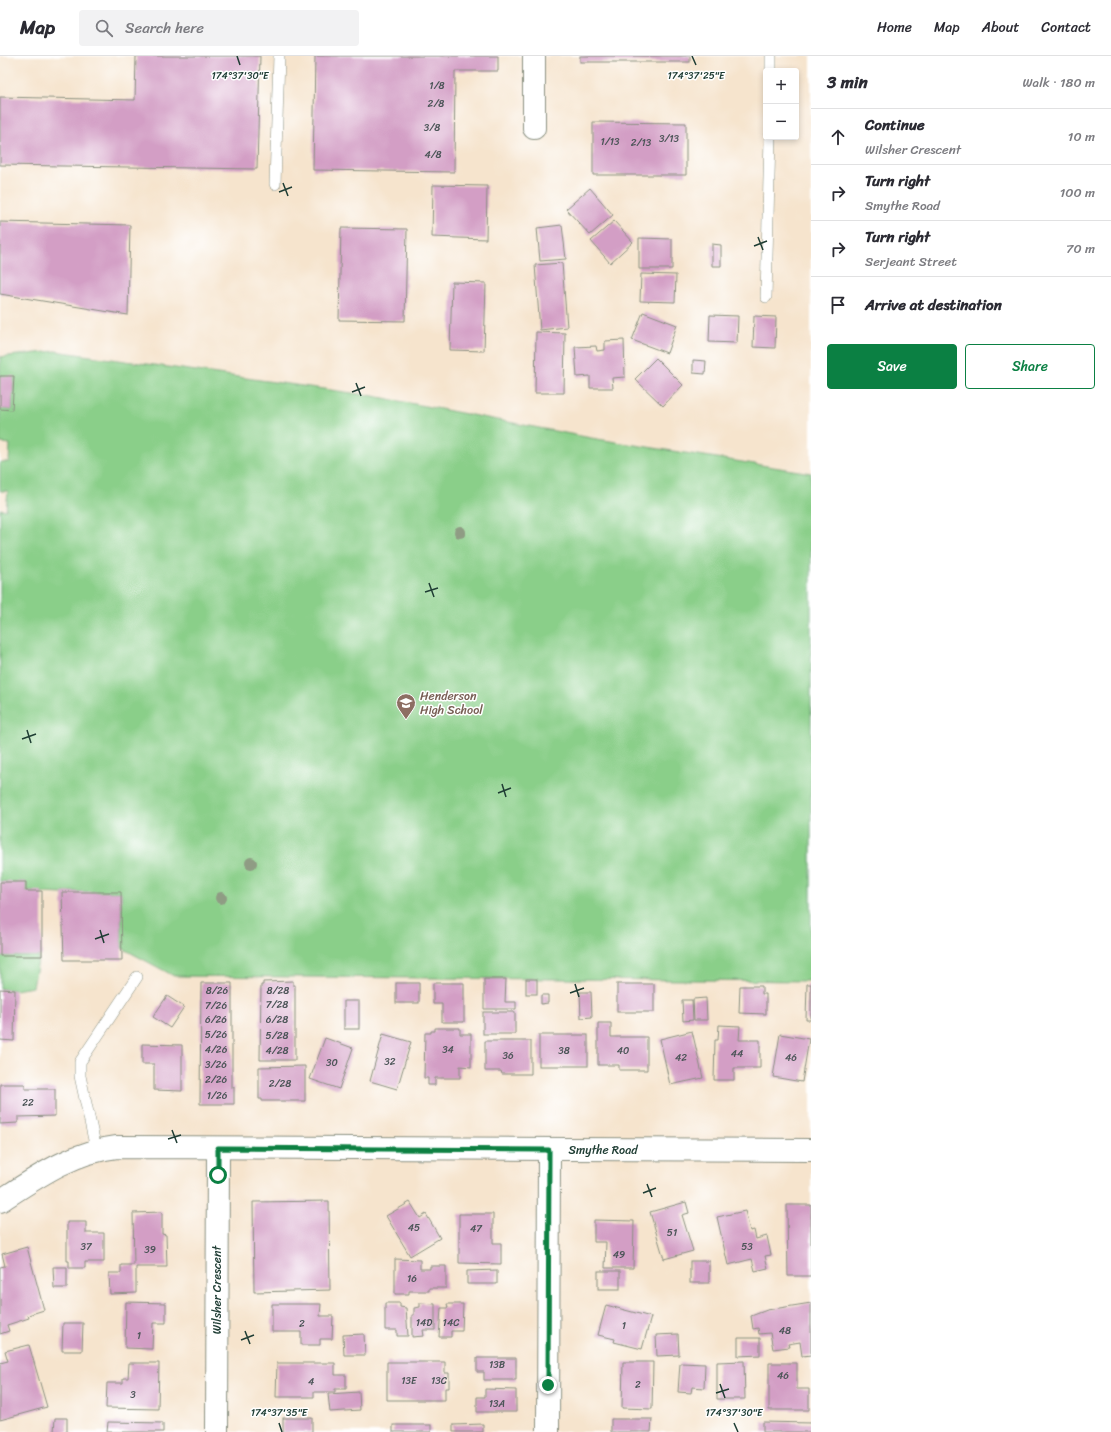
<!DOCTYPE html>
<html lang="en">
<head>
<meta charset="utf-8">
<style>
  :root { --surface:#fff; --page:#f2f2f3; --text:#2b2b33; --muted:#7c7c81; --line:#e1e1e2; --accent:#0b8043 }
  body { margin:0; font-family:Sriracha,sans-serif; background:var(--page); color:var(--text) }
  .controls { position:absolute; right:12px; top:12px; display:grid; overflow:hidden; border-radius:4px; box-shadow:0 2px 6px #0003 }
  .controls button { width:36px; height:36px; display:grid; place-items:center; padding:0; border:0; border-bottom:1px solid var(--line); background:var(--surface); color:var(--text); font:20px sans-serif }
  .stop { position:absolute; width:12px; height:12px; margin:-9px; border:3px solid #0b8043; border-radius:50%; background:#fff }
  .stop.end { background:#0b8043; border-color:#fff; box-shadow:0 1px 4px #0008 }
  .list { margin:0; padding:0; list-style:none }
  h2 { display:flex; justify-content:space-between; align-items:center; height:52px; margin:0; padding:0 16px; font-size:17px }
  h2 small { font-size:13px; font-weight:400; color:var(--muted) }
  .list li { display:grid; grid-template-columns:26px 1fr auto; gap:12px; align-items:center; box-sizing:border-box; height:56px; padding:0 16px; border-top:1px solid var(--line) }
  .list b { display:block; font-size:15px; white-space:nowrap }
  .list p { margin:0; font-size:13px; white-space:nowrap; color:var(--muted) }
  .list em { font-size:13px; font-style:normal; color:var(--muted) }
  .actions { display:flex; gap:8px; padding:12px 16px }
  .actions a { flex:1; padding:9px 0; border:1px solid var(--accent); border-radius:4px; text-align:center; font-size:14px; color:var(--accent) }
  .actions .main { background:var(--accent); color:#fff }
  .icon { flex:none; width:22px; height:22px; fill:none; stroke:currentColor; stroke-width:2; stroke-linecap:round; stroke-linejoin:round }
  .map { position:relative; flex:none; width:811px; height:1376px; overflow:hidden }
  header { display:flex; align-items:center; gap:24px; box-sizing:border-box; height:56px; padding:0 20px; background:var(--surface); border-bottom:1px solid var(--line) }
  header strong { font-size:19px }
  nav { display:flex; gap:22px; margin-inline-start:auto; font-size:14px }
  .search { width:280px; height:36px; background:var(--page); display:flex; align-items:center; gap:10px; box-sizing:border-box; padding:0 14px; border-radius:4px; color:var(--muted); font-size:15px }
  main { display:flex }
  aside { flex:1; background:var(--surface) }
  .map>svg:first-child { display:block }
  .green { fill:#8acf89; stroke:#54865e }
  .building { fill:#d39ec5 }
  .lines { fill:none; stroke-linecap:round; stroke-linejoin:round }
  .lane-casing { stroke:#8a9080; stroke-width:12 }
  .street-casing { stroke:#8a9080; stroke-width:24 }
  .lane { stroke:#fff; stroke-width:11 }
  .street { stroke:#fff; stroke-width:22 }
  .tree { fill:#8f9c84 }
  .route { stroke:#0b8043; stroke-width:5 }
  .ticks { fill:none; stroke:#1f3d34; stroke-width:1.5 }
  .labels { text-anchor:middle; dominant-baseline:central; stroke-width:3; stroke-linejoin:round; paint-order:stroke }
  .number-label { font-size:10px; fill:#4c5558 }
  .education-label { font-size:12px; fill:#785e54; stroke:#fff; text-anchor:start }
  .street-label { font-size:12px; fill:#1f3d34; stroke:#fff }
  .ticks-label { font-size:10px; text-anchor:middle; fill:#1f3d34; stroke:#fff; stroke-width:3; stroke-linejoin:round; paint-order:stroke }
</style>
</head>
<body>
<header>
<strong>Map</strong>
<div class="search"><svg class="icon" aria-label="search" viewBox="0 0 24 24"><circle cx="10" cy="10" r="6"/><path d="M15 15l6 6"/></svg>Search here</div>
<nav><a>Home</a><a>Map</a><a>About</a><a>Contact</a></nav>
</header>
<main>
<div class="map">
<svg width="811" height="1376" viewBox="0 0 811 1376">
  <rect width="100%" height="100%" fill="#fff"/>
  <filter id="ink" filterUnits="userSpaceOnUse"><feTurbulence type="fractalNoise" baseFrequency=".025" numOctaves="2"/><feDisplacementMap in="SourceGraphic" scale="8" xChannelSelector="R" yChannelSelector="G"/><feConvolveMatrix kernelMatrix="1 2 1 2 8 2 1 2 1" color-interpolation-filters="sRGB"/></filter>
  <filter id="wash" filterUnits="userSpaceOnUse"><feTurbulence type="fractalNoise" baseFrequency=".012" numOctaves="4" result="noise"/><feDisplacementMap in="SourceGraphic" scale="16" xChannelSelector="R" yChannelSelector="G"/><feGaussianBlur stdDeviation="0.9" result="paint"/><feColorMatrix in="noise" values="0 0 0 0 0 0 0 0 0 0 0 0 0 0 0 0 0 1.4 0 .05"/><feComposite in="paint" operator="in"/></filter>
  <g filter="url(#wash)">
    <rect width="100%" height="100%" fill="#f6e4cd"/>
    <g class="green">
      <path d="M55,295l318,45 218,42 220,35v508l-637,-5 -52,-28 -1,-56h-58v2l-21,-1 -1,-2h-15v-9h-26v-373l6,1 2,-19h-8v-29h9l1,-18 -10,-1v-34l12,1 2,-33 -14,-1v-19z"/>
      <path d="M0,900h39l-6,31 -18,3 -15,-1z"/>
    </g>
    <g id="blocks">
      <g class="building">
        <path d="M136,0h124l-3,113 -257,-4v-68l135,3z"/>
        <path d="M315,0h183v15h-43l-1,101 -141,-2z"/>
        <rect x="580" y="0" width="110" height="6"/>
        <path d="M593,66l93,1v52h-93z"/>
        <path d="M433,129l54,1 -1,53 -54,-2z"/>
        <path d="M590,132l23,27 -23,20 -24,-26z"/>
        <path d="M614,165l19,21 -23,21 -19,-22z"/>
        <path d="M0,166l130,3 -2,90 -128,-21z"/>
        <path d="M562,169l4,34 -26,2 -3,-33z"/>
        <path d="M341,172l66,1 -2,92 -66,-1z"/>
        <path d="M639,182l33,1v30h-33z"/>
        <path d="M712,188l9,1v21h-9z"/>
        <path d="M562,207l5,64 -27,3 -5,-65z"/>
        <path d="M641,218l35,1 -1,27 -35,-1z"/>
        <path d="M452,226l34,1 -2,68 -34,-1z"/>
        <path d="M643,256l34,13 -10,28 -35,-13z"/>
        <path d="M710,259l28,1 -1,27 -28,-1z"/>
        <path d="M754,260l22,1 -1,31 -22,-1z"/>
        <path d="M536,276l29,1 -1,60h-29z"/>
        <path d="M624,284l1,37 -13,1 1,10h-23v-12l-13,1 -2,-30 21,-1 1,5 8,-1v-9z"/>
        <path d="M656,302l27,27 -20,21 -28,-27z"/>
        <path d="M693,304l13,1 -1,13 -12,-1z"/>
        <path d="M0,320h14l-2,34 -12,-1z"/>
        <path d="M0,826h26v9h16v65h-42z"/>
        <path d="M62,836h59l1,68h-58z"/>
        <path d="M484,923h22l-1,23h11v7h-32z"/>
        <rect x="526" y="923" width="11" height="15"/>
        <path d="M293,925v4h2v75h-35l1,-75h2v-3z"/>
        <path d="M201,927h31v105l2,-1v17h-34z"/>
        <rect x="396" y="927" width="23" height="20"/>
        <path d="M433,927h31v39h-22v-18h-9z"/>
        <rect x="617" y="928" width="37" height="28"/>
        <path d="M807,928h4v36h-5z"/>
        <path d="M740,930h22v8h4v20l-27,-1z"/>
        <path d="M0,933l15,1 -1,51 -14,-1z"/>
        <path d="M580,936h11l1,25 -11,1z"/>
        <path d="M541,939h7v8l-7,1z"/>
        <path d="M167,940l17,11 -14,21 -17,-11z"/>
        <path d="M706,942l1,22h-13l-1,-21z"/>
        <path d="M682,944h10l1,20 -10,1z"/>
        <rect x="344" y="945" width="15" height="28"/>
        <rect x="483" y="956" width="32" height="22"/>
        <path d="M598,967h13v14h36v33h-28v-5h-21z"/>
        <path d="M719,969l21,1 -1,14h21v28h-26v12h-20l1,-40h3z"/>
        <path d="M435,972h25v6h11v33l-11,-1v12h-25v7h-7v-7h-4l1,-45h6v-2h4z"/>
        <path d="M692,975l11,47 -33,7 -10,-46z"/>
        <path d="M383,978l28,8 -14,47 -27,-8z"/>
        <path d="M780,978l29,5 -7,43 -29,-5z"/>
        <rect x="539" y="979" width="49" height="31"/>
        <path d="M325,982l28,10 -14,41 -29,-10z"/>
        <path d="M485,985h46v33h-29l-1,-3h-16z"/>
        <path d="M142,988l40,1v46l-28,-1v-26h-12z"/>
        <path d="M305,1010v35h-43v-2h-3v-32z"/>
        <path d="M0,1028h25v5h30v27l-37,1v6l-18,1z"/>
        <path d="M329,1145l1,89 -76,2 -1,-90z"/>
        <path d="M410,1146l10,16 6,-4 14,24 -30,18 -24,-40z"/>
        <path d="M686,1146l3,11 -7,2 11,36 -29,8 -14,-47z"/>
        <path d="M787,1149h24v71h-23z"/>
        <path d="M745,1155l5,20 4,-1 2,9 11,-3 4,19 -6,1 3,12 -13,3 -3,-12 -24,6 -11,-48z"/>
        <path d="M162,1156v22l4,1 1,32h-31v26l-26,1 -1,-21h12v-8h13l-1,-52z"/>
        <path d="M459,1158h34v29h8v21l-42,-1z"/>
        <path d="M594,1164l40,1 -1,47h-28l1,-26h-12z"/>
        <path d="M67,1166h19v11h18v29h-19v6h-16v-7h-2z"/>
        <path d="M27,1191l17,63 -16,5 1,3 -22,7 2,6 -9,3v-67l5,-1 -3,-12z"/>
        <path d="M395,1203l25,1v9h10v-3h16v22h-17v3h-20v3h-14z"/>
        <rect x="690" y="1205" width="19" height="22"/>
        <path d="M53,1211h14v21h-13z"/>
        <path d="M497,1214v14h-30v-13z"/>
        <rect x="598" y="1215" width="22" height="18"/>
        <path d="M126,1246l40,1v20h-13l-1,26 -27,-1z"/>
        <path d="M385,1247h15v4l6,1 2,28h-11v-6h-12z"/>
        <path d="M420,1247l15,1v26h-12l1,6 -12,1v-22h2v-7l6,-1z"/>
        <path d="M811,1247v52l-9,1 -2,-14 -12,2 1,3 -16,2 -3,-16 -11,1 -1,-6 -5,1 -2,-13 16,-6z"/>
        <path d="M272,1248h49l-1,12h13l-1,23h-12v6h-19v-13h-29z"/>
        <path d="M447,1248h16l-1,27h-11v6h-12l2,-29h7z"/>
        <path d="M606,1249l45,12 -9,32 -28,-7 1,-3 -17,-4z"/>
        <path d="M63,1267h20l-1,28h-20z"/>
        <path d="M364,1278l1,21h-21l-1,-20z"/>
        <path d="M678,1278l1,21 -22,1 -1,-21z"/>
        <path d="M738,1282h22v17l-22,1z"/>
        <path d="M29,1289l18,62 -47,13v-57l8,-2 -3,-10z"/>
        <path d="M477,1302h39v22h-32v-8h-7z"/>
        <path d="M744,1305l1,38h-28v-37z"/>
        <path d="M387,1306h58v11h4v15h-4v12h-58z"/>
        <path d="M623,1306h30l-1,47 -30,-1z"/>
        <path d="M129,1307h30l-1,46 -52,-1 1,-25h16v-5h5z"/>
        <path d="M277,1307h58v12h11v14h-11v3h-21v5h-38z"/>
        <path d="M680,1307l25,1 -1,24 -12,-1 -1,6 -13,-1z"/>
        <path d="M769,1307h28v26h12v21h-40z"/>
        <path d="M485,1333l31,1v22h-39v-15h8z"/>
        <path d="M359,1336l1,18 -30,2 -2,-18z"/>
        <path d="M55,1362h12v14h-13z"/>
        <rect x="283" y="1362" width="29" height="14"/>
        <path d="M611,1363h41l-1,13h-40z"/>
        <path d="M108,1366l55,1v9h-56z"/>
        <path d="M763,1366l48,1v9h-48z"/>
        <path d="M483,1368v8h-30v-7z"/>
        <rect x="393" y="1369" width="38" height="7"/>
      </g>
    </g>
  </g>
  <g filter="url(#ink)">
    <use href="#blocks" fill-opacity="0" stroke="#8a9080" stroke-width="1"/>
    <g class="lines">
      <defs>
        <g id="lane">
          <path d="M771,15v-15"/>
          <path d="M275,128l4,-128"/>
          <path d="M766,241l4,-160"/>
          <path d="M96,1093l-16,-73v-14l57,-85"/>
        </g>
        <g id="street">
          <path d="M534,72v-72"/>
          <path d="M0,1145c37,-24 72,-49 117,-54l694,3"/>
          <path d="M217,1376l1,-284"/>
          <path d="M548,1376l1,-282"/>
        </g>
      </defs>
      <use href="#lane" class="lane-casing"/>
      <use href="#street" class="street-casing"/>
      <use href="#lane" class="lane"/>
      <use href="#street" class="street"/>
    </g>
    <g class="tree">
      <circle cx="460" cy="476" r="6"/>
      <circle cx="251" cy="807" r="6"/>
      <circle cx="221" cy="842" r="6"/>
    </g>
  </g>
  <g class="lines" filter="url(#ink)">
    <path class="route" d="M218,1119v-27l331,2 -1,235"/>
  </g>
  <path class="ticks" d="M237,0l3,9M692,0l4,9M283,127l5,13M279,136l13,-5M758,181l5,13M754,190l13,-5M356,327l5,13M352,336l13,-5M429,527l5,14M425,536l13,-4M27,674l4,13M22,683l14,-5M502,728l4,13M498,737l13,-5M100,874l4,13M95,883l14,-5M575,928l4,13M570,937l14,-5M172,1074l5,13M168,1083l13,-4M647,1128l5,13M643,1137l13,-5M245,1275l5,13M241,1284l13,-5M720,1328l5,14M716,1337l13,-4M279,1367l3,9M734,1367l4,9"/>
  <defs>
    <symbol id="school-pin" viewBox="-11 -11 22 30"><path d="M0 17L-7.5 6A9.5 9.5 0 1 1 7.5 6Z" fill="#8d6e63" stroke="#fff"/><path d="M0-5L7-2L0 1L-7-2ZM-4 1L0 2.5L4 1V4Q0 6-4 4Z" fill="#fff"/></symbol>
  </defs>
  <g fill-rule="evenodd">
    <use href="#school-pin" x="395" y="636" width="22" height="30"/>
  </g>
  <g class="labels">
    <g class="number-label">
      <text x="437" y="30">1/8</text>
      <text x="436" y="48">2/8</text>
      <text x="432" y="72">3/8</text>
      <text x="669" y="83">3/13</text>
      <text x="610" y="86">1/13</text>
      <text x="641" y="87">2/13</text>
      <text x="433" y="99">4/8</text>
      <text x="217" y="935">8/26</text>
      <text x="278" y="935">8/28</text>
      <text x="277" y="949">7/28</text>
      <text x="216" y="950">7/26</text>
      <text x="216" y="964">6/26</text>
      <text x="277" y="964">6/28</text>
      <text x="216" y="979">5/26</text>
      <text x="277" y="980">5/28</text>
      <text x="216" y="994">4/26</text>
      <text x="448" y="994">34</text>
      <text x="277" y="995">4/28</text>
      <text x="564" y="995">38</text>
      <text x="623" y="995">40</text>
      <text x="737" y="998">44</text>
      <text x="508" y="1000">36</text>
      <text x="681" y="1002">42</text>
      <text x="791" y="1002">46</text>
      <text x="390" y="1006">32</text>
      <text x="332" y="1007">30</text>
      <text x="216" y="1009">3/26</text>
      <text x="216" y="1024">2/26</text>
      <text x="280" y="1028">2/28</text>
      <text x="217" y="1040">1/26</text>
      <text x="28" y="1047">22</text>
      <text x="414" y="1172">45</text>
      <text x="476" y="1173">47</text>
      <text x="672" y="1177">51</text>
      <text x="86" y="1191">37</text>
      <text x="747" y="1191">53</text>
      <text x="150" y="1194">39</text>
      <text x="619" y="1199">49</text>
      <text x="412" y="1223">16</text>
      <text x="424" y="1267">14D</text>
      <text x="451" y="1267">14C</text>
      <text x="302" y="1268">2</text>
      <text x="624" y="1270">1</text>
      <text x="785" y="1275">48</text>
      <text x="139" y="1280">1</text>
      <text x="497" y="1309">13B</text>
      <text x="783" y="1320">46</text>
      <text x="409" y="1325">13E</text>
      <text x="439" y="1325">13C</text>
      <text x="311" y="1326">4</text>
      <text x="638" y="1329">2</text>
      <text x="133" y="1339">3</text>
      <text x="497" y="1348">13A</text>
    </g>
    <g class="education-label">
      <text x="420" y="640">Henderson<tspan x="420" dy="14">High School</tspan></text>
    </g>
    <g class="street-label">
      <text x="603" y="1094">Smythe Road</text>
      <text transform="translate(217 1234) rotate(-90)">Wilsher Crescent</text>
    </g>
  </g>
  <g class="ticks-label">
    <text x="240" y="23">174°37'30"E</text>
    <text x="696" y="23">174°37'25"E</text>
    <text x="279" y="1360">174°37'35"E</text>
    <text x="734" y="1360">174°37'30"E</text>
  </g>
</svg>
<div class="controls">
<button>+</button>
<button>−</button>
</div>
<div class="stop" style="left:218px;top:1119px"></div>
<div class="stop end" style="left:548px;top:1329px"></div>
</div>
<aside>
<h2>3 min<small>Walk · 180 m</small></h2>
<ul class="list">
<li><svg class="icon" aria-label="ahead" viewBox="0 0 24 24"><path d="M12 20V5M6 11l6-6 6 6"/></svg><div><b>Continue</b><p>Wilsher Crescent</p></div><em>10 m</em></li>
<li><svg class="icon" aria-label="right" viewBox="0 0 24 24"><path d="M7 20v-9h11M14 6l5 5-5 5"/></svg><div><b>Turn right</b><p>Smythe Road</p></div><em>100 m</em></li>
<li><svg class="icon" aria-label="right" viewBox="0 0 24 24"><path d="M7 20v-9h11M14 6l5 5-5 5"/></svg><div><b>Turn right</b><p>Serjeant Street</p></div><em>70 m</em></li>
<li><svg class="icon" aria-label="arrive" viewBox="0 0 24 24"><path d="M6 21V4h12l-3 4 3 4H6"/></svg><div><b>Arrive at destination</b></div></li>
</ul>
<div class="actions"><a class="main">Save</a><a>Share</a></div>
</aside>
</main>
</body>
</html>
